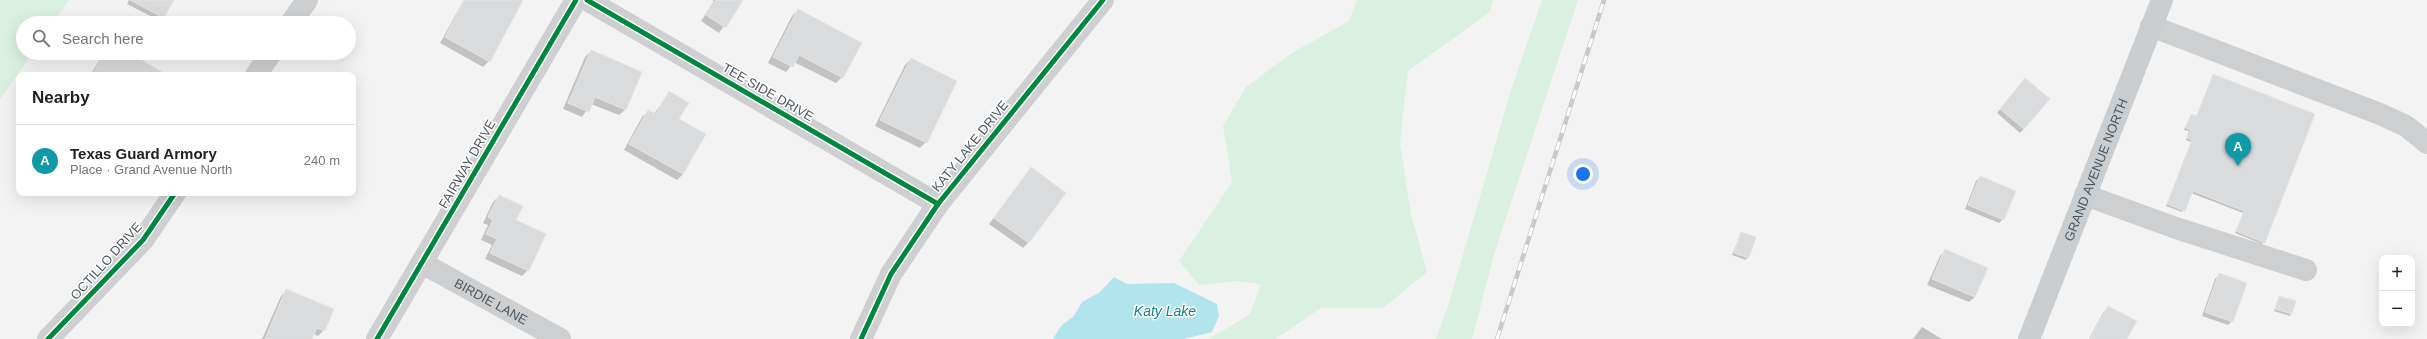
<!DOCTYPE html>
<html lang="en">
<head>
<meta charset="utf-8">
<style>
  :root { --surface:#fff; --page:#f2f2f2; --text:#202124; --muted:#757577; --line:#e0e0e0; --accent:#7c3aed }
  body { margin:0; font-family:Helvetica,sans-serif; background:var(--page); color:var(--text) }
  .controls { position:absolute; right:12px; bottom:12px; display:grid; overflow:hidden; border-radius:8px; box-shadow:0 4px 16px #0002 }
  .controls button { width:36px; height:36px; display:grid; place-items:center; padding:0; border:0; border-bottom:1px solid var(--line); background:var(--surface); color:var(--text); font:20px sans-serif }
  .you { position:absolute; left:1583px; top:174px; width:14px; height:14px; margin:-10px; border:3px solid #fff; border-radius:50%; background:#1a73e8; box-shadow:0 0 0 6px #1a73e833 }
  .badge { display:grid; place-items:center; width:26px; height:26px; border-radius:50%; background:var(--accent); color:#fff; font-size:13px; font-weight:700 }
  .pin { position:absolute; translate:-50% -33px; filter:drop-shadow(0 1px 2px #0008) }
  .pin::after { content:''; position:absolute; top:21px; width:14px; height:12px; background:inherit; clip-path:polygon(0 0,100% 0,50% 100%) }
  .list { margin:0; padding:0; list-style:none }
  h2 { display:flex; justify-content:space-between; align-items:center; height:52px; margin:0; padding:0 16px; font-size:17px }
  h2 small { font-size:13px; font-weight:400; color:var(--muted) }
  .list li { display:grid; grid-template-columns:26px 1fr auto; gap:12px; align-items:center; box-sizing:border-box; height:72px; padding:0 16px; border-top:1px solid var(--line) }
  .list b { display:block; font-size:15px; white-space:nowrap }
  .list p { margin:0; font-size:13px; white-space:nowrap; color:var(--muted) }
  .list em { font-size:13px; font-style:normal; color:var(--muted) }
  .icon { flex:none; width:22px; height:22px; fill:none; stroke:currentColor; stroke-width:2; stroke-linecap:round; stroke-linejoin:round }
  .map { position:relative; flex:none; width:2427px; height:339px; overflow:hidden }
  .search { position:absolute; background:var(--surface); box-shadow:0 4px 16px #0002; left:16px; top:16px; width:340px; height:44px; display:flex; align-items:center; gap:10px; box-sizing:border-box; padding:0 14px; border-radius:22px; color:var(--muted); font-size:15px }
  .panel { position:absolute; background:var(--surface); box-shadow:0 4px 16px #0002; left:16px; top:72px; width:340px; height:124px; border-radius:8px }
  .map>svg:first-child { display:block }
  .green { fill:#daf0e1 }
  .water { fill:#b1e4ec }
  .shadow { fill:#0003 }
  .building { fill:#dadbdc; stroke:#e5e5e6 }
  .lines { fill:none; stroke-linecap:round; stroke-linejoin:round }
  .minor { stroke:#cdcfd1; stroke-width:22 }
  .major { stroke:#caced0; stroke-width:22 }
  .rail-casing { stroke:#c8c9cb; stroke-width:4.5 }
  .rail { stroke:#fff; stroke-width:3; stroke-dasharray:9; stroke-linecap:butt }
  .cycleway-casing { stroke:#fff; stroke-width:8 }
  .cycleway { stroke:#00873e; stroke-width:5 }
  .labels { text-anchor:middle; dominant-baseline:central; stroke-width:3; stroke-linejoin:round; paint-order:stroke }
  .street-label { font-size:13px; fill:#4b575f; stroke:#fff }
  .water-label { font-size:14px; font-style:italic; fill:#148192; stroke:#fff }
</style>
</head>
<body>
<div class="map">
<svg width="2427" height="339" viewBox="0 0 2427 339">
  <rect width="100%" height="100%" fill="#f4f3f3"/>
  <g class="green">
    <path d="M0,0h69l-16,23h-30v30h9l-32,47z"/>
    <path d="M1357,0h136l-3,12 -82,59 -8,73 11,70 16,58 -44,36h-62l-46,31h-66l41,-25 11,-30 -22,-3 -40,4 -20,-24 53,-79 -9,-56 23,-39 46,-34 57,-32z"/>
    <path d="M1542,0h36l-83,251 -23,88h-36l13,-36 62,-213z"/>
  </g>
  <path class="water" d="M1114,277l13,7 47,-1 43,21 2,12 -7,16 -28,7h-131l8,-13 13,-10 8,-14 18,-10z"/>
  <g class="shadow">
    <path d="M129,0h36l-1,17 -4,4 -33,-17z"/>
    <path d="M464,0h58l-33,61 -6,6 -43,-24z"/>
    <path d="M712,0h30l-23,33 -18,-12 13,-20z"/>
    <path d="M798,10l44,67 -6,6 -42,-21 -8,10 -18,-9 24,-47z"/>
    <path d="M591,51l50,21 -16,38 -6,5 -28,-11 -9,13 -19,-8 22,-52z"/>
    <path d="M104,53h24l25,22h-63z"/>
    <path d="M911,59l15,83 -6,6 -45,-22 30,-61z"/>
    <path d="M2213,75l51,167 -2,2 -27,-11 8,-20 -52,-20 -9,19 -16,-6 25,-64 -5,-2 3,-9 -5,-1 6,-13 2,-2 4,2z"/>
    <path d="M2021,84l3,45 -4,4 -23,-20z"/>
    <path d="M669,93l9,26 5,55 -6,6 -53,-30 18,-33 6,-6 6,3z"/>
    <path d="M1026,174l2,69 -5,5 -34,-24z"/>
    <path d="M1980,177l23,42 -4,4 -34,-14 11,-28z"/>
    <path d="M499,196l16,25 13,49 -6,6 -37,-17 7,-14 -11,-5 7,-15 -5,-2 10,-21z"/>
    <path d="M1741,233l14,5 -9,22 -14,-5z"/>
    <path d="M1946,250l29,47 -6,5 -42,-17 13,-29z"/>
    <path d="M2219,275l13,46 -4,4 -26,-9 13,-37z"/>
    <path d="M287,290l37,40 -6,6 -5,-2 -2,5h-49l19,-43z"/>
    <path d="M2279,297l16,5 -5,14 -16,-5z"/>
    <path d="M2108,307l18,32h-37l14,-26z"/>
    <path d="M1922,327l20,12h-29z"/>
  </g>
  <g class="building">
    <path d="M130,0h44l-10,18z"/>
    <path d="M465,0h58l-33,62 -45,-25z"/>
    <path d="M716,0h27l-17,28 -20,-13z"/>
    <path d="M798,9l64,34 -19,35 -44,-23 -6,12 -20,-10z"/>
    <path d="M591,50l51,22 -16,38 -31,-13 -6,15 -21,-9z"/>
    <path d="M105,53h25l37,22h-75z"/>
    <path d="M911,58l46,23 -30,62 -47,-23z"/>
    <path d="M2213,74l102,40 -50,129 -29,-12 8,-20 -51,-20 -8,20 -18,-7 25,-64 -5,-2 4,-8 -5,-2 5,-14 6,2z"/>
    <path d="M2025,78l25,21 -26,30 -24,-20z"/>
    <path d="M669,91l20,12 -10,16 27,15 -23,40 -54,-30 19,-34 8,4z"/>
    <path d="M1031,167l35,26 -37,50 -35,-25z"/>
    <path d="M1980,176l36,15 -12,29 -36,-15z"/>
    <path d="M499,195l24,11 -7,14 30,14 -17,37 -39,-18 7,-14 -11,-5 7,-14 -5,-3z"/>
    <path d="M1741,232l15,5 -7,21 -15,-5z"/>
    <path d="M1945,249l43,19 -13,29 -43,-18z"/>
    <path d="M2219,273l28,10 -14,39 -28,-10z"/>
    <path d="M286,289l48,20 -9,22 -8,-3 -5,11h-47z"/>
    <path d="M2279,296l17,5 -4,13 -17,-5z"/>
    <path d="M2108,306l29,15 -10,18h-37z"/>
  </g>
  <g class="lines">
    <g class="minor">
      <path d="M587,0l351,204"/>
      <path d="M291,23l16,-23"/>
      <path d="M2151,26l229,88 26,12 21,17"/>
      <path d="M256,75l15,-22"/>
      <path d="M2085,195l91,33 130,42"/>
      <path id="s1" d="M422,263l138,76"/>
      <path d="M48,339l95,-99 32,-47"/>
      <path d="M377,339l199,-339"/>
      <path d="M861,339l30,-65 47,-70 165,-204"/>
    </g>
    <path class="major" id="s2" d="M2029,339l133,-339"/>
    <defs>
      <path id="rail" d="M1497,339l107,-339"/>
    </defs>
    <use href="#rail" class="rail-casing"/>
    <use href="#rail" class="rail"/>
    <defs>
      <g id="cycleway">
        <path d="M587,0l351,204"/>
        <path d="M48,339l95,-99 32,-47"/>
        <path d="M377,339l199,-339"/>
        <path d="M861,339l30,-65 47,-70 165,-204"/>
      </g>
    </defs>
    <use href="#cycleway" class="cycleway-casing"/>
    <use href="#cycleway" class="cycleway"/>
  </g>
  <g class="labels">
    <g class="street-label">
      <text transform="translate(768 92) rotate(30)">TEE SIDE DRIVE</text>
      <text transform="translate(970 146) rotate(-51)">KATY LAKE DRIVE</text>
      <text transform="translate(467 164) rotate(-60)">FAIRWAY DRIVE</text>
      <text stroke="none"><textPath href="#s2" startOffset="182">GRAND AVENUE NORTH</textPath></text>
      <text transform="translate(106 261) rotate(-48)">OCTILLO DRIVE</text>
      <text stroke="none"><textPath href="#s1" startOffset="79">BIRDIE LANE</textPath></text>
    </g>
    <g class="water-label">
      <text x="1165" y="311">Katy Lake</text>
    </g>
  </g>
</svg>
<div class="controls">
<button>+</button>
<button>−</button>
</div>
<div class="you"></div>
<div class="pin badge" style="left:2238px;top:166px;background:#0f9aa8">A</div>
<div class="search"><svg class="icon" aria-label="search" viewBox="0 0 24 24"><circle cx="10" cy="10" r="6"/><path d="M15 15l6 6"/></svg>Search here</div>
<section class="panel">
<h2>Nearby<small></small></h2>
<ul class="list">
<li><span class="badge" style="background:#0f9aa8">A</span><div><b>Texas Guard Armory</b><p>Place · Grand Avenue North</p></div><em>240 m</em></li>
</ul>
</section>
</div>
</body>
</html>
